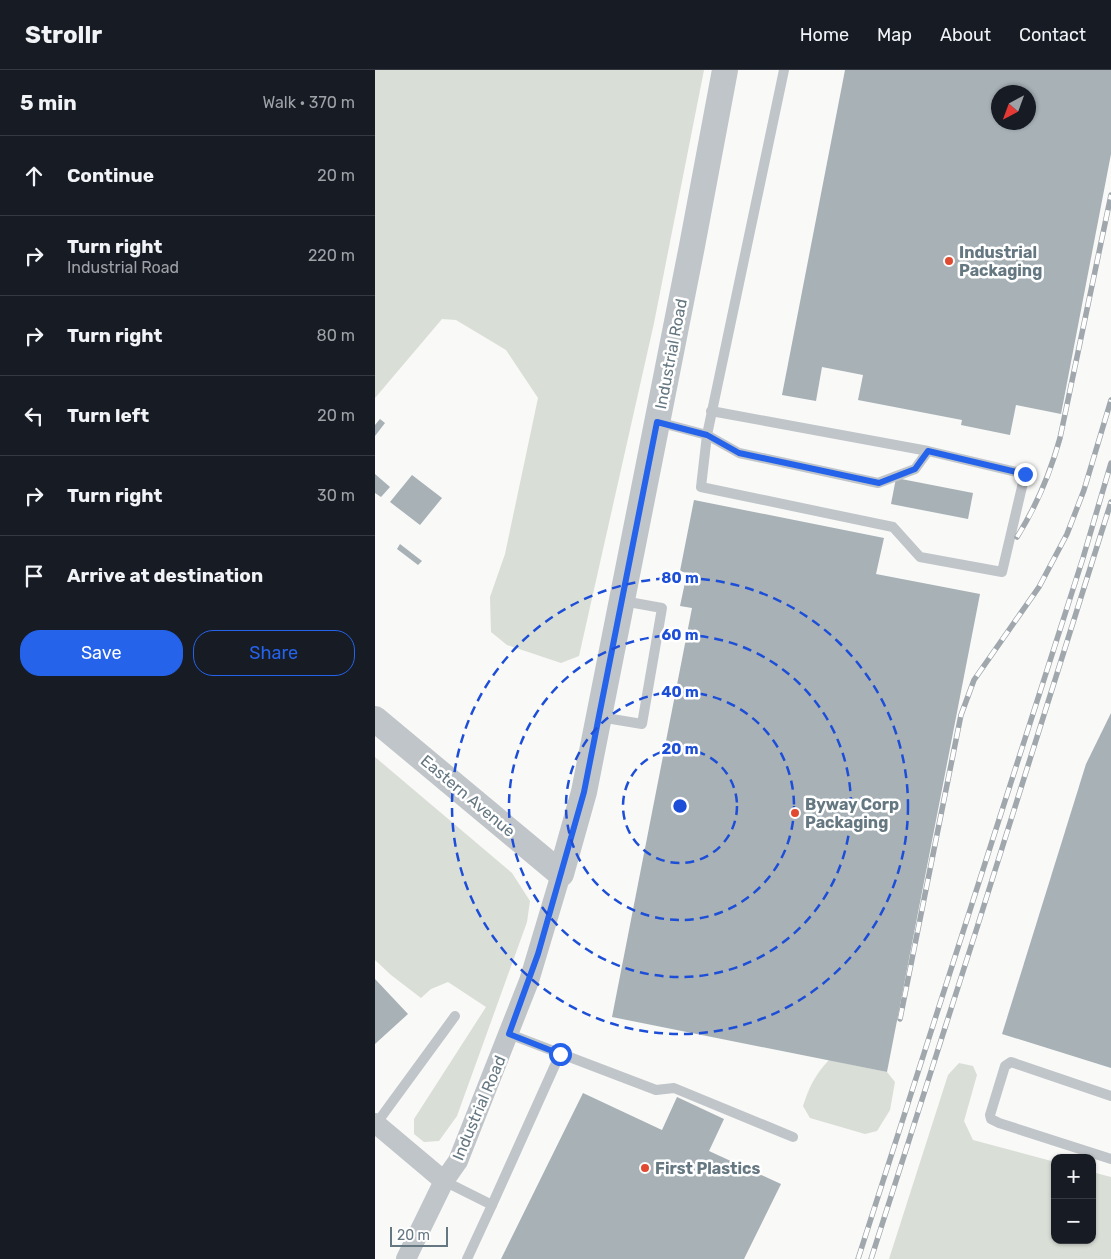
<!DOCTYPE html>
<html lang="en">
<head>
<meta charset="utf-8">
<style>
  :root { --surface:#171b24; --page:#242831; --text:#f1f3f6; --muted:#9ea1a6; --line:#363941; --accent:#2563eb }
  body { margin:0; font-family:Rubik,sans-serif; background:var(--page); color:var(--text) }
  .controls { position:absolute; right:15px; bottom:15px; display:grid; overflow:hidden; border-radius:10px; box-shadow:0 1px 4px #0004 }
  .controls button { width:45px; height:45px; display:grid; place-items:center; padding:0; border:0; border-bottom:1px solid var(--line); background:var(--surface); color:var(--text); font:25px sans-serif }
  .compass { position:absolute; left:616px; top:15px; width:45px; height:45px; border-radius:50%; background:var(--surface); box-shadow:0 1px 4px #0004; rotate:221deg }
  .scale { position:absolute; left:15px; bottom:12px; width:58px; box-sizing:border-box; padding-left:5px; border:2px solid #657781; border-top:0; font-size:14px; line-height:18px; white-space:nowrap; color:#657781; -webkit-text-stroke:4px #fff; paint-order:stroke }
  .stop { position:absolute; width:15px; height:15px; margin:-11px; border:4px solid #2563eb; border-radius:50%; background:#fff }
  .stop.end { background:#2563eb; border-color:#fff; box-shadow:0 1px 5px #0008 }
  .list { margin:0; padding:0; list-style:none }
  h2 { display:flex; justify-content:space-between; align-items:center; height:65px; margin:0; padding:0 20px; font-size:21px }
  h2 small { font-size:16px; font-weight:400; color:var(--muted) }
  .list li { display:grid; grid-template-columns:32px 1fr auto; gap:15px; align-items:center; box-sizing:border-box; height:80px; padding:0 20px; border-top:1px solid var(--line) }
  .list b { display:block; font-size:19px; white-space:nowrap }
  .list p { margin:0; font-size:16px; white-space:nowrap; color:var(--muted) }
  .list em { font-size:16px; font-style:normal; color:var(--muted) }
  .actions { display:flex; gap:10px; padding:15px 20px }
  .actions a { flex:1; padding:11px 0; border:1px solid var(--accent); border-radius:20px; text-align:center; font-size:18px; color:var(--accent) }
  .actions .main { background:var(--accent); color:#fff }
  .icon { flex:none; width:28px; height:28px; fill:none; stroke:currentColor; stroke-width:2; stroke-linecap:round; stroke-linejoin:round }
  .map { position:relative; flex:none; width:736px; height:1189px; overflow:hidden }
  header { display:flex; align-items:center; gap:30px; box-sizing:border-box; height:70px; padding:0 25px; background:var(--surface); border-bottom:1px solid var(--line) }
  header strong { font-size:24px }
  nav { display:flex; gap:28px; margin-inline-start:auto; font-size:18px }
  main { display:flex }
  aside { flex:1; background:var(--surface) }
  .map>svg:first-child { display:block }
  .green { fill:#d9ded6 }
  .building { fill:#a7b1b6; fill-rule:evenodd }
  .lines { fill:none; stroke-linecap:round; stroke-linejoin:round }
  .service { stroke:#c0c5c9; stroke-width:10 }
  .minor { stroke:#c0c5c9; stroke-width:20 }
  .tertiary { stroke:#c0c5c9; stroke-width:26 }
  .rail-casing { stroke:#a0a8ad; stroke-width:5.5 }
  .rail { stroke:#fff; stroke-width:4; stroke-dasharray:11; stroke-linecap:butt }
  .route { stroke:#2563eb; stroke-width:6 }
  .ring { fill:none; stroke:#1d4ed8; stroke-width:2.5; stroke-dasharray:9 6 }
  .poi-dot { fill:#e04a30; stroke:#fff; stroke-width:2 }
  .labels { text-anchor:middle; dominant-baseline:central; stroke-width:5; stroke-linejoin:round; paint-order:stroke }
  .poi-label { font-size:16px; font-weight:bold; fill:#657781; stroke:#fff; text-anchor:start }
  .street-label { font-size:16px; fill:#657781; stroke:#fff }
  .centre { fill:#1d4ed8; stroke:#fff; stroke-width:2.5 }
  .ring-label { font-size:15px; text-anchor:middle; font-weight:bold; fill:#1d4ed8; stroke:#fff; stroke-width:5; stroke-linejoin:round; paint-order:stroke }
</style>
</head>
<body>
<header>
<strong>Strollr</strong>
<nav><a>Home</a><a>Map</a><a>About</a><a>Contact</a></nav>
</header>
<main>
<aside>
<h2>5 min<small>Walk · 370 m</small></h2>
<ul class="list">
<li><svg class="icon" aria-label="ahead" viewBox="0 0 24 24"><path d="M12 20V5M6 11l6-6 6 6"/></svg><div><b>Continue</b></div><em>20 m</em></li>
<li><svg class="icon" aria-label="right" viewBox="0 0 24 24"><path d="M7 20v-9h11M14 6l5 5-5 5"/></svg><div><b>Turn right</b><p>Industrial Road</p></div><em>220 m</em></li>
<li><svg class="icon" aria-label="right" viewBox="0 0 24 24"><path d="M7 20v-9h11M14 6l5 5-5 5"/></svg><div><b>Turn right</b></div><em>80 m</em></li>
<li><svg class="icon" aria-label="left" viewBox="0 0 24 24"><path d="M17 20v-9H6M10 6l-5 5 5 5"/></svg><div><b>Turn left</b></div><em>20 m</em></li>
<li><svg class="icon" aria-label="right" viewBox="0 0 24 24"><path d="M7 20v-9h11M14 6l5 5-5 5"/></svg><div><b>Turn right</b></div><em>30 m</em></li>
<li><svg class="icon" aria-label="arrive" viewBox="0 0 24 24"><path d="M6 21V4h12l-3 4 3 4H6"/></svg><div><b>Arrive at destination</b></div></li>
</ul>
<div class="actions"><a class="main">Save</a><a>Share</a></div>
</aside>
<div class="map">
<svg width="736" height="1189" viewBox="0 0 736 1189">
  <rect width="100%" height="100%" fill="#f9f9f7"/>
  <g class="green">
    <path d="M0,0h329l-50,253 -75,333 -18,7 -54,-18 -16,-13 -1,-35 15,-43 33,-156 -32,-48 -50,-30 -14,-1 -67,79z"/>
    <path d="M0,687l137,116 18,28 -3,21 -70,194 -18,25 -15,1 -10,-8v-15l72,-112 -38,-25 -17,7 -10,9 -30,-23 -16,-15z"/>
    <path d="M454,990l58,12 8,10 -5,28 -13,21 -12,3 -55,-16 -7,-12c6,-19 12,-31 26,-46z"/>
    <path d="M584,993l14,3 4,9 -13,46 9,19 82,22v78h37v-68l19,5v82h-222l59,-184z"/>
  </g>
  <g class="building">
    <path d="M470,0h266v84l-50,260 -45,-9 -6,30 -49,-10 1,-5 -104,-20 5,-25 -41,-8 -6,34 -34,-6zM624,22h30v30h-30z"/>
    <path d="M5,349l5,4 -10,13v-11z"/>
    <path d="M0,404l15,13 -9,10 -6,-4z"/>
    <path d="M37,405l30,23 -22,27 -30,-23z"/>
    <path d="M521,408l77,15 -5,26 -77,-15z"/>
    <path d="M319,430l190,38 -8,36 104,20 -93,478 -275,-55 80,-409 -12,-2 7,-33 -7,-2z"/>
    <path d="M25,474l22,17 -4,4 -21,-16z"/>
    <path d="M736,643v355l-109,-34 84,-270z"/>
    <path d="M0,909l33,35 -33,30z"/>
    <path d="M208,1023l79,37 15,-33 47,22 -15,32 72,33 -37,75h-243z"/>
  </g>
  <g class="lines">
    <g class="service">
      <path d="M336,341l217,40 -13,18 -37,14 -139,-30 -32,-18 -6,52 192,40 27,30 82,15 23,-98 -97,-23"/>
      <path d="M283,352l49,13 77,-365"/>
      <path d="M225,647l42,7 20,-116 -39,-7"/>
      <path d="M134,964l147,56 18,-2 119,49"/>
      <path d="M736,1026l-100,-34 -6,4 -15,49 1,4 8,4 112,36"/>
      <path d="M1,1054l79,-108"/>
      <path d="M69,1111l48,24 -25,54"/>
      <path d="M117,1135l68,-151"/>
    </g>
    <g class="minor">
      <path d="M0,1053l69,58"/>
      <path d="M31,1189l38,-78 14,-20 71,-180 32,-107"/>
    </g>
    <path class="tertiary" d="M0,649l186,155 23,-82 108,-546 33,-176"/>
    <defs>
      <g id="rail">
        <path d="M642,467c20,-32 33,-63 43,-99l51,-243"/>
        <path d="M525,949l61,-304 13,-35 65,-93 28,-53 17,-44 27,-90"/>
        <path d="M483,1189l225,-701 28,-95"/>
        <path d="M496,1189l104,-325 136,-432"/>
      </g>
    </defs>
    <use href="#rail" class="rail-casing"/>
    <use href="#rail" class="rail"/>
  </g>
  <g class="lines">
    <path class="route" d="M185,984l-51,-20 29,-80 46,-162 73,-370 50,13 32,18 140,30 36,-14 13,-18 97,23"/>
  </g>
  <g class="ring">
    <circle cx="305" cy="736" r="57"/>
    <circle cx="305" cy="736" r="114"/>
    <circle cx="305" cy="736" r="171"/>
    <circle cx="305" cy="736" r="228"/>
  </g>
  <g class="poi-dot">
    <circle cx="574" cy="191" r="5"/>
    <circle cx="420" cy="743" r="5"/>
    <circle cx="270" cy="1098" r="5"/>
  </g>
  <g class="labels">
    <g class="poi-label">
      <text x="584" y="182">Industrial<tspan x="584" dy="18">Packaging</tspan></text>
      <text x="430" y="734">Byway Corp<tspan x="430" dy="18">Packaging</tspan></text>
      <text x="280" y="1098">First Plastics</text>
    </g>
    <g class="street-label">
      <text transform="translate(296 284) rotate(-79)">Industrial Road</text>
      <text transform="translate(93 726) rotate(40)">Eastern Avenue</text>
      <text transform="translate(104 1038) rotate(-67)">Industrial Road</text>
    </g>
  </g>
  <circle cx="305" cy="736" r="8" class="centre"/>
  <g class="ring-label">
    <text x="305" y="513">80 m</text>
    <text x="305" y="570">60 m</text>
    <text x="305" y="627">40 m</text>
    <text x="305" y="684">20 m</text>
  </g>
</svg>
<div class="controls">
<button>+</button>
<button>−</button>
</div>
<svg class="compass" viewBox="-18 -18 36 36"><path d="M0-13l5 13h-10z" fill="#e53935"/><path d="M0 13l5-13h-10z" fill="#9ea1a6"/></svg>
<div class="scale">20 m</div>
<div class="stop" style="left:185px;top:984px"></div>
<div class="stop end" style="left:650px;top:404px"></div>
</div>
</main>
</body>
</html>
